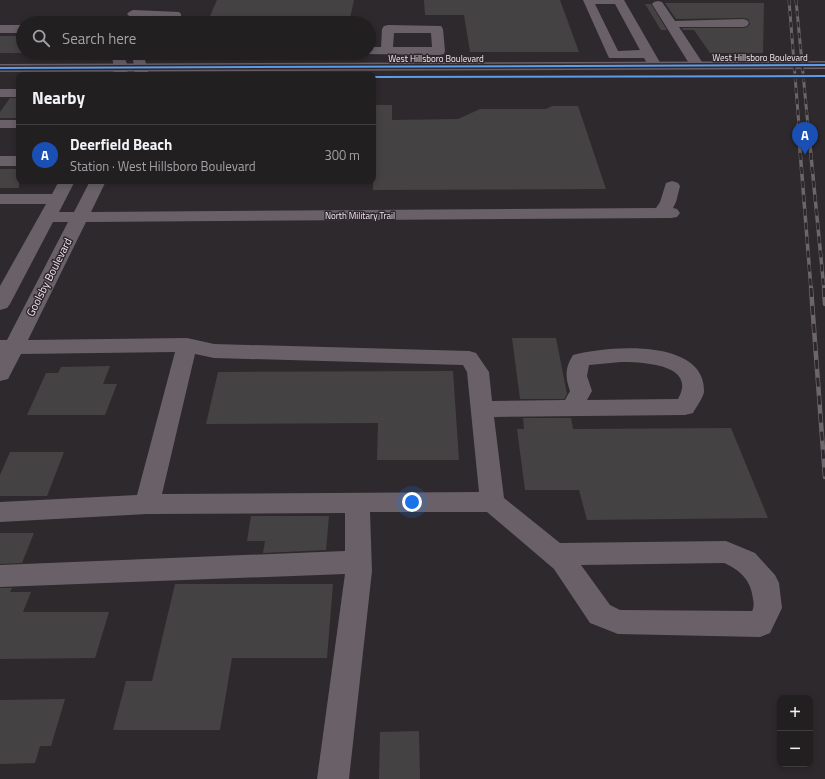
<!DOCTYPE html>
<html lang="en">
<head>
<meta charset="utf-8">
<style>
  :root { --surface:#221f21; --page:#2a272a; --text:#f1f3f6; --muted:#a2a2a5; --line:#3f3d3f; --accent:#d93025 }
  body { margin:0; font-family:"Titillium Web",sans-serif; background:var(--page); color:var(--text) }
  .controls { position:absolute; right:12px; bottom:12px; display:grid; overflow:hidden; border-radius:8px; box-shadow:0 2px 6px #0003 }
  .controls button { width:36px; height:36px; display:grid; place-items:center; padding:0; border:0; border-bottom:1px solid var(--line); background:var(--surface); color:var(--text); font:20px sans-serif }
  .you { position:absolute; left:412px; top:502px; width:14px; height:14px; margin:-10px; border:3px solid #fff; border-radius:50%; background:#1a73e8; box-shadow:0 0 0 6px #1a73e833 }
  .badge { display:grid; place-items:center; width:26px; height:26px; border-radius:50%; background:var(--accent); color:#fff; font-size:13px; font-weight:700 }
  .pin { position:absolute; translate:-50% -33px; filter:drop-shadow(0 1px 2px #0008) }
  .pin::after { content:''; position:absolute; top:21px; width:14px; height:12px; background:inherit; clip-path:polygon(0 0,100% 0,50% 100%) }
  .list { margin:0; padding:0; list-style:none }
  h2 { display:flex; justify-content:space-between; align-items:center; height:52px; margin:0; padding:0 16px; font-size:17px }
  h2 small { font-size:13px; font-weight:400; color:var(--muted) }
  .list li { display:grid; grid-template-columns:26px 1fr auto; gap:12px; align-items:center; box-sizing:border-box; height:60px; padding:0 16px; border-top:1px solid var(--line) }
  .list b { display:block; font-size:15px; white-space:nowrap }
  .list p { margin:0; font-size:13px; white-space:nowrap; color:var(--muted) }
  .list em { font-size:13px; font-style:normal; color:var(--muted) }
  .icon { flex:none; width:22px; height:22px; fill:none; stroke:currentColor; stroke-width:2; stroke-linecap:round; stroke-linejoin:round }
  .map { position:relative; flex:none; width:825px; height:779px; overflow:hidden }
  .search { position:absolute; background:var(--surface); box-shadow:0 2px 6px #0003; left:16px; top:16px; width:360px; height:44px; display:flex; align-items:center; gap:10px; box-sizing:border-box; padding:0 14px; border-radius:22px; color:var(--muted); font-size:15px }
  .panel { position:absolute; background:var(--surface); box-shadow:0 2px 6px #0003; left:16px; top:72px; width:360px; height:112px; border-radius:8px }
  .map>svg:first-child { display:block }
  .building { fill:#454244 }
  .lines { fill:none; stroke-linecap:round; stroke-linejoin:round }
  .minor { fill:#6a6168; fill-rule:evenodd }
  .major { fill:#6b6068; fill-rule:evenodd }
  .rail-far2-casing { stroke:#6c666a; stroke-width:3 }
  .rail-far1-casing { stroke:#6c666a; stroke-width:3.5 }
  .rail-casing { stroke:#6c666a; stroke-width:4.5 }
  .rail-far2 { stroke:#30272d; stroke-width:2; stroke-dasharray:5.5; stroke-linecap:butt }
  .rail-far1 { stroke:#30272d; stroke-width:2.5; stroke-dasharray:7; stroke-linecap:butt }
  .rail { stroke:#30272d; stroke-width:3; stroke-dasharray:9; stroke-linecap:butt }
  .cycleway-casing { stroke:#30272d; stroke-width:3 }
  .cycleway { fill:#5a9eea; fill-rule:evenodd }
  .labels { text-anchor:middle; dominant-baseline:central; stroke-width:3; stroke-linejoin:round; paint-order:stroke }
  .far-street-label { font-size:9px; fill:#f0ebee; stroke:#30272d }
  .street-label { font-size:11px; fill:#f0ebee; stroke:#30272d }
</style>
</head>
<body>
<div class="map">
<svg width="825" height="779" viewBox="0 0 825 779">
  <rect width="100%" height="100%" fill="#2e292c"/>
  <g class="building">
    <path d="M217,0h137l-5,23h-142z"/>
    <path d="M424,0h136l19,52h-109l-6,-37h-39z"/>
    <path d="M665,3h99l-1,50h-53l-16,-23h-11l-1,-2h61l4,-1 3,-3 -2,-5 -5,-1 -67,1z"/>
    <path d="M645,4h6l16,26h-6z"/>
    <rect x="0" y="36" width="23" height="17"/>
    <path d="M10,98h9v20h-19v-6z"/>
    <path d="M373,105h19v15l66,-1 22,-10h66l6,-3h26l28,83 -233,1z"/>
    <rect x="0" y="169" width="19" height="19"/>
    <path d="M512,338h44l11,56 -3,5h-44z"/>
    <path d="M110,366l-7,18h14l-12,31h-78l19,-42h12l3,-6z"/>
    <path d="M453,371l6,89h-82l1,-37 -172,1 12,-52z"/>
    <path d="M523,418h48l2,11 158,-1 37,90 -181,2 -8,-30h-54l-8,-61h7z"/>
    <path d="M10,452h54l-17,44h-47v-21z"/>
    <path d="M251,516h78l-3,34 -63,3 2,-12h-18z"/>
    <path d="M0,533h34l-12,30 -22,1z"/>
    <path d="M175,584h158l-6,74h-95l-12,72h-107l13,-49h26z"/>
    <path d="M0,588h12l-2,4h21l-8,20h86l-14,46 -95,1z"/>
    <path d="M65,699l-14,47h-11l-5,17 -35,1v-64z"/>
    <path d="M419,731l1,48h-41l1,-47z"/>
  </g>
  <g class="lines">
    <g class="minor">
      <path d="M583,0h41l38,66 -2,3h-10l-6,-11h-35zM595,4h20l25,46 -22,1z"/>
      <path d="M658,1l4,1 13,19 68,-2 4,1 2,3 -2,3 -4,1h-64l25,38 -2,3h-10l-2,-3 -38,-61 2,-2z"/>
      <path d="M133,10l46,2 2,2v9h-12v-5l-40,-2 -2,-2 2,-2z"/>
      <rect x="0" y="25" width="23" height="8"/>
      <path d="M388,25l53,1 2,3 2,22 -1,3 -5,1 -75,-1 5,-1v-6h12l1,-18 2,-3zM394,33h37l1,14h-39z"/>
      <path d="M111,53h12l5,14 -1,8h-14l1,-8z"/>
      <path d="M128,53h12l5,7 4,15h-14l-2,-15z"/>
      <path d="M174,53h15c-3,5 -8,5 -14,4z"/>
      <rect x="0" y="89" width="19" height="8"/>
      <rect x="0" y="120" width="19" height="8"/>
      <rect x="0" y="156" width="19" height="10"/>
      <path d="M59,181h16l-16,31h15l16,-31h16l-15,31 565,-4 4,-6 6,-19 6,-2 6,2 2,3 -4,16 -3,6 4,1 3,4 -3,4 -6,1 -585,4 -58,118 159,-2 27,6 255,7 7,2 13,19 3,29 73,-1 5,-9c-5,-14 -5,-23 3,-36 32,-9 132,-18 131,36 0,6 -8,16 -11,22l-8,2 -191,2 10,81 56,45 166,-2 29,12 20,22 4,8 3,25 -12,25 -10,4 -142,-3 -28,-11 -36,-54 -67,-57h-117l2,59 -23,208h-32l28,-205 -345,13v-22l345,-14v-38l-198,1 -147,8v-20l137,-7 38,-143 -154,2 -13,25 -8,2v-41h7l61,-118h-15l-43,82 -3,4 -7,2v-24l46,-82h-46v-10h52zM195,354l19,4 249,7 4,7 12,120 -317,2zM621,362c21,0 77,2 57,37l-91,1 5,-9 -5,-15 2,-11zM724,563c16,7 27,17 29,36 1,5 1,8 -1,12l-132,-1 -10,-5 -29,-40z"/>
    </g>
    <path class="major" d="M825,61v8l-825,3v-8z"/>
    <defs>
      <g id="rail-far2">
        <path d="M789,0l10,126"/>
        <path d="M796,0l12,126"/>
      </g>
      <g id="rail-far1">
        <path d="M798,125l13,164"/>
        <path d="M808,125l16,164"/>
      </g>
      <g id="rail">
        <path d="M811,288l14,189"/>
        <path d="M824,288l1,16"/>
      </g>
    </defs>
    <use href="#rail-far2" class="rail-far2-casing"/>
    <use href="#rail-far1" class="rail-far1-casing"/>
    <use href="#rail" class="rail-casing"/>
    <use href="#rail-far2" class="rail-far2"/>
    <use href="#rail-far1" class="rail-far1"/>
    <use href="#rail" class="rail"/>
    <defs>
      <g id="cycleway">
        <path d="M825,64v2l-825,3v-2z"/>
        <path d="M825,75v2l-452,1v-2z"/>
      </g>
    </defs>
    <use href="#cycleway" class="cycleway-casing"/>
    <use href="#cycleway" class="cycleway"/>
  </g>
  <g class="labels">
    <g class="far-street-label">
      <text x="760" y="57">West Hillsboro Boulevard</text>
      <text x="436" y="58">West Hillsboro Boulevard</text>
      <text x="360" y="215">North Military Trail</text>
    </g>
    <g class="street-label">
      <text transform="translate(49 277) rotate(-63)">Goolsby Boulevard</text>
    </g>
  </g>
</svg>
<div class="controls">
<button>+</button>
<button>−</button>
</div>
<div class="you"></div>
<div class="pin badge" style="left:805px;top:155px;background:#1a4fb4">A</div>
<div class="search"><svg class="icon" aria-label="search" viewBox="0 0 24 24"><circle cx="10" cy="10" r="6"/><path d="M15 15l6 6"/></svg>Search here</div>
<section class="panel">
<h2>Nearby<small></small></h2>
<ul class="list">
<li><span class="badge" style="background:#1a4fb4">A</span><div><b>Deerfield Beach</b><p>Station · West Hillsboro Boulevard</p></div><em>300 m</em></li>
</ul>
</section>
</div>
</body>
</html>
